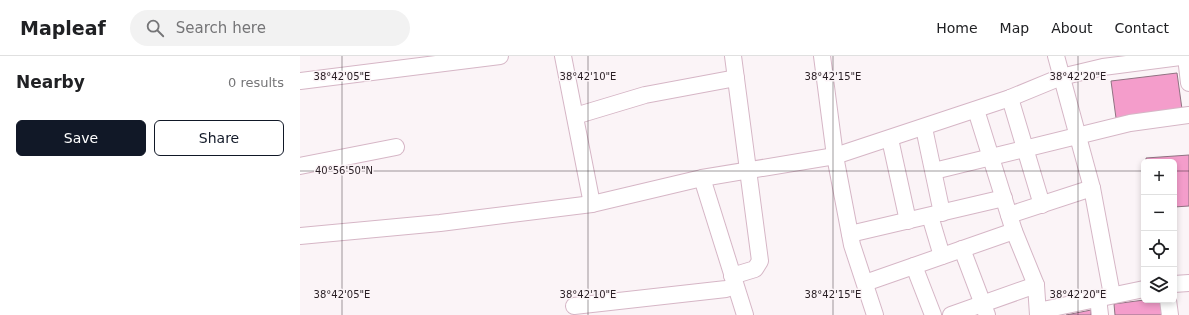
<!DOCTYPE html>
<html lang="en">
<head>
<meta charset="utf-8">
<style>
  :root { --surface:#fff; --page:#f2f2f2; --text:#202124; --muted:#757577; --line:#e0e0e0; --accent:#111827 }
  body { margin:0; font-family:"DejaVu Sans",sans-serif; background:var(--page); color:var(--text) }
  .controls { position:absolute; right:12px; bottom:12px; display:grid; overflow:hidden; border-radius:6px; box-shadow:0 2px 6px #0003 }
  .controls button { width:36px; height:36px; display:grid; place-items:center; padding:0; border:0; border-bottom:1px solid var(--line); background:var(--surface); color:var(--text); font:20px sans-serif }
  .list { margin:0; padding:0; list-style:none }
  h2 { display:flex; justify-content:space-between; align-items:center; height:52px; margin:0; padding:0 16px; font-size:17px }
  h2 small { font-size:13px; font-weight:400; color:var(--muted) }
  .actions { display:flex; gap:8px; padding:12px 16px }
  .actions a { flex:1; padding:9px 0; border:1px solid var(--accent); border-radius:6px; text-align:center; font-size:14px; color:var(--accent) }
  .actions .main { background:var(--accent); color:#fff }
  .icon { flex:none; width:22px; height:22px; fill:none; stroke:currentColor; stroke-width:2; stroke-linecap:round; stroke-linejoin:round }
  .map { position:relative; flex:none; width:889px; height:259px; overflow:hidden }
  header { display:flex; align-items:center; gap:24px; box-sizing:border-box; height:56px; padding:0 20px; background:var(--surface); border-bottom:1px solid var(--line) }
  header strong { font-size:19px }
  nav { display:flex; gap:22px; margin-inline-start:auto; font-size:14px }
  .search { width:280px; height:36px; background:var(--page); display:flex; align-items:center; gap:10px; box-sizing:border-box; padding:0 14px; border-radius:22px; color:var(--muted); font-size:15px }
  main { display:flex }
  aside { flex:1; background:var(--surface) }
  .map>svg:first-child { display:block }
  .building { fill:#f49dcb; stroke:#907382 }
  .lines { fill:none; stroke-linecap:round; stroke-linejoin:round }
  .minor-casing { stroke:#d6b6c6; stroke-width:18 }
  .minor { stroke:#fff; stroke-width:16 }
  .ticks { fill:none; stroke:#291e24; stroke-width:1; stroke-opacity:0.45 }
  .ticks-label { font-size:10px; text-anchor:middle; fill:#291e24; stroke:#fbf4f7; stroke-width:3; stroke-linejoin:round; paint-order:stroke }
</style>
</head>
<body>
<header>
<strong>Mapleaf</strong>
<div class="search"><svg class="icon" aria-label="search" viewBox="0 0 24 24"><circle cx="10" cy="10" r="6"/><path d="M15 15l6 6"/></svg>Search here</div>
<nav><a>Home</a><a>Map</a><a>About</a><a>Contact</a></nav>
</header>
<main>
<aside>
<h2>Nearby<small>0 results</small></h2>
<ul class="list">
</ul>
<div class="actions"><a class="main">Save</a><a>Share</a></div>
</aside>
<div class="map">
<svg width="889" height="259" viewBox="0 0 889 259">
  <rect width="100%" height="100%" fill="#fbf4f7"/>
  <g class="building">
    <path d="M877,17l5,36 -66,9 -5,-37z"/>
    <path d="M889,99v51l-15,1v-45h-28v-4z"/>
    <path d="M844,244h16l2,15h-47l-1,-11z"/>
    <path d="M791,254v5h-25z"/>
  </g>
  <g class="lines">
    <defs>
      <g id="minor">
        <path d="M263,0l29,148"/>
        <path d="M522,0l13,100 17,89 23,70"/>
        <path d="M756,0l36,132 20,107"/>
        <path d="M886,1l3,26"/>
        <path d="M0,25l200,-25"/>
        <path d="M710,42l32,107"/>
        <path d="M676,54l38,121 22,54 2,30"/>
        <path d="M275,60l70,-21 91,-17"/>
        <path d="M624,72l18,85"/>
        <path d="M590,83l18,82"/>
        <path d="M0,110l96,-19"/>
        <path d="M634,115l196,-48 59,-8"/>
        <path d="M402,122l43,137"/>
        <path d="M709,159l83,-27"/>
        <path d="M630,160l12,40"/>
        <path d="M550,178l154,-36"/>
        <path d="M0,180l140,-13 152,-19 110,-26 133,-22 175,-58 51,-21 42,-10 86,-11"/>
        <path d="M662,193l25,66"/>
        <path d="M614,210l19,49"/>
        <path d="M432,220l23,-7 5,-8 -27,-205"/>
        <path d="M565,227l149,-52"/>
        <path d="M874,228l15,-1"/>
        <path d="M798,242l2,17"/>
        <path d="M868,244l2,15"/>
        <path d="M274,250l152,-17 9,-3"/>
        <path d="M738,255l106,-22"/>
        <path d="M651,259l85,-30"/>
      </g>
    </defs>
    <use href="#minor" class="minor-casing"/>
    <use href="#minor" class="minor"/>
  </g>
  <path class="ticks" d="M42,0v259M288,0v259M533,0v259M778,0v259M0,115h844M874,115h15"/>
  <g class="ticks-label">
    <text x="42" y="24">38°42'05"E</text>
    <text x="288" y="24">38°42'10"E</text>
    <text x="533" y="24">38°42'15"E</text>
    <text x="778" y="24">38°42'20"E</text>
    <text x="44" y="118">40°56'50"N</text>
    <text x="42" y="242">38°42'05"E</text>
    <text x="288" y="242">38°42'10"E</text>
    <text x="533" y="242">38°42'15"E</text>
    <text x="778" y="242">38°42'20"E</text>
  </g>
</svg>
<div class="controls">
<button>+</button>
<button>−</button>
<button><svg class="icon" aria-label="locate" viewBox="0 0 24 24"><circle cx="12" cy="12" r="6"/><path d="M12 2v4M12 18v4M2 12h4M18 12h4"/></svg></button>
<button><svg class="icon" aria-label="layers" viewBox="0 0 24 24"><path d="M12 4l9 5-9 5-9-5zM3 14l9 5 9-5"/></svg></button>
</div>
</div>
</main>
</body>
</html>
